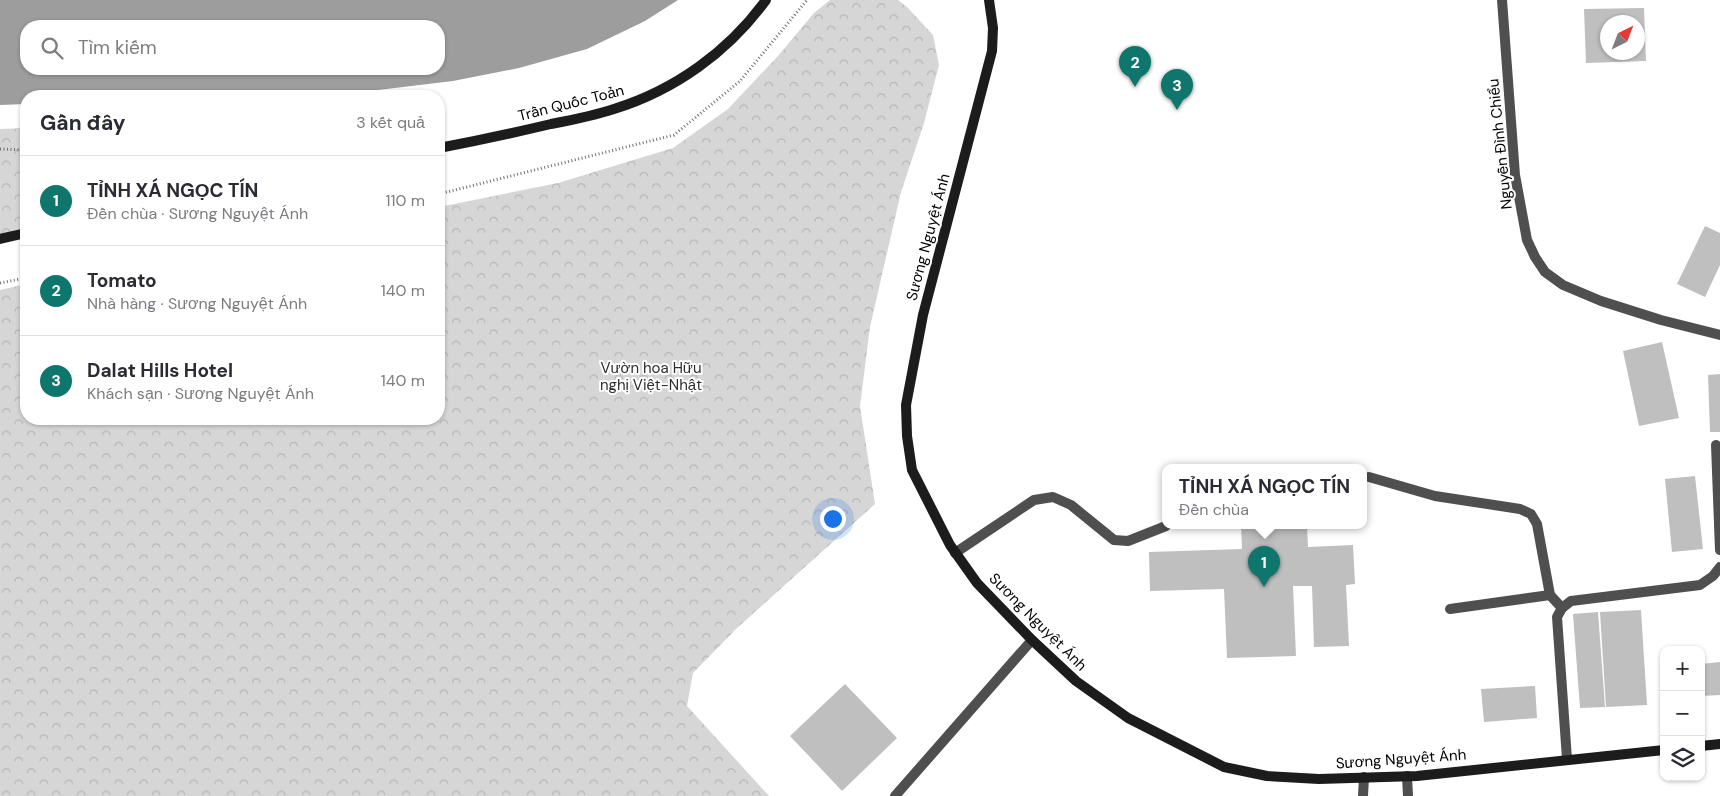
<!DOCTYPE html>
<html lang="vi">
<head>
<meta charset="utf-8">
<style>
  :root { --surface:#fff; --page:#f2f2f3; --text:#2b2b33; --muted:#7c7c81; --line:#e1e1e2; --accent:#0f766e }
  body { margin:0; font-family:"DM Sans",sans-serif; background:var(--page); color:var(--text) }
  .controls { position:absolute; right:15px; bottom:15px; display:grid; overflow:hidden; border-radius:10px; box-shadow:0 1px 4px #0004 }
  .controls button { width:45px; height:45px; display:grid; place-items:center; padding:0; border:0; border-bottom:1px solid var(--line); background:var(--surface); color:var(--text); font:25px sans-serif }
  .compass { position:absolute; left:1600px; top:15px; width:45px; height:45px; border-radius:50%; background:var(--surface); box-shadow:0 1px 4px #0004; rotate:42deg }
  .you { position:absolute; left:832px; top:518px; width:18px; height:18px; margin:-12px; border:4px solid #fff; border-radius:50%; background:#1a73e8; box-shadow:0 0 0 8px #1a73e833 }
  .badge { display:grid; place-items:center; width:32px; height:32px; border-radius:50%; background:var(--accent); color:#fff; font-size:16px; font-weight:700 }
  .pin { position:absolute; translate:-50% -41px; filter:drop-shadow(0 1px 2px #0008) }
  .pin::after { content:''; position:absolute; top:26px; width:18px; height:15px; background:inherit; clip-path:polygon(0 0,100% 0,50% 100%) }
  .popup { position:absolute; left:1162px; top:464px; width:205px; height:65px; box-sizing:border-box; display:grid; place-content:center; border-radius:10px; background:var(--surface); filter:drop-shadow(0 1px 4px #0005); font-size:16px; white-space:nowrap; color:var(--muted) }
  .popup b { font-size:19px; color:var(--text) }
  .popup::after { content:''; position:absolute; left:50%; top:100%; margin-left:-10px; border:10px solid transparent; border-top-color:var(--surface) }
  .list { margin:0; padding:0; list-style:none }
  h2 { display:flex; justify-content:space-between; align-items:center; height:65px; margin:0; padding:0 20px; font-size:21px }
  h2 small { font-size:16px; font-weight:400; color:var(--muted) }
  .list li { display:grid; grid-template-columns:32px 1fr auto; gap:15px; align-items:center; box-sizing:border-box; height:90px; padding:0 20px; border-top:1px solid var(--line) }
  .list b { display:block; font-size:19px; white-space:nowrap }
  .list p { margin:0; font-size:16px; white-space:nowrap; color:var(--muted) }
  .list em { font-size:16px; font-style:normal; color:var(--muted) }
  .icon { flex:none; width:28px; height:28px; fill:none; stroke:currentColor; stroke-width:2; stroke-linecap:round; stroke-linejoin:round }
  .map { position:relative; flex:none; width:1720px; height:796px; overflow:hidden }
  .search { position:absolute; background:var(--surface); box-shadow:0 1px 4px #0004; left:20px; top:20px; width:425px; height:55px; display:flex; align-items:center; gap:12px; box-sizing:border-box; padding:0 18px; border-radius:20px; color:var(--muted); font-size:19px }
  .panel { position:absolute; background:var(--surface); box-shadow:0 1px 4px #0004; left:20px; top:90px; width:425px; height:335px; border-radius:20px }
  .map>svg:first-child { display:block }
  .forest { fill:url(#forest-crowns) }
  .water { fill:#9d9d9d; fill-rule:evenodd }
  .building { fill:#bfbfbf; fill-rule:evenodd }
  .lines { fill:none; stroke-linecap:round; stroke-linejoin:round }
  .path { stroke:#717171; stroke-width:3; stroke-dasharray:1 2.5; stroke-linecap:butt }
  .service { stroke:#4f4f4f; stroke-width:10 }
  .minor { stroke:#4f4f4f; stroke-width:10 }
  .secondary { stroke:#1c1c1c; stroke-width:10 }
  .labels { text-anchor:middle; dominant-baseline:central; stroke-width:4; stroke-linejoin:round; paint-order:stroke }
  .street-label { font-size:15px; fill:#000; stroke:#fff }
  .park-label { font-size:15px; fill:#2d2d2d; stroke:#fff }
</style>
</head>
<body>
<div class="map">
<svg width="1720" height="796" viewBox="0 0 1720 796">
  <defs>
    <pattern id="forest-crowns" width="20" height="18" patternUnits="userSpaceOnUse" patternTransform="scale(1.25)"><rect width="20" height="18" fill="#d6d6d6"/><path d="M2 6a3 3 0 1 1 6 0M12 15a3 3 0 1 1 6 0" fill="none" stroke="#b6b6b6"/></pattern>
  </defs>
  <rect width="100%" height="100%" fill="#fff"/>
  <g class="forest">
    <path d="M830,0h68l9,7 26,28 6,30 -15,58 -23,69 -31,135 -10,79 15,98 -138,124 -44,45 -6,33 82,90h-769v-506l26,-6v135h413v-212l119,-24 115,-35 55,-39 50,-53 36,-43z"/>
    <path d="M26,128v101l-26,6v-106z"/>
  </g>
  <path class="water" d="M0,0h678l-33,21 -58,28 -68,19 -66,13 -125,15h-302v8l-26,1zM26,26h413v43h-413z"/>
  <g class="building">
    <path d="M1644,8l2,53 -60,2 -2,-54zM1608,22h30v30h-30z"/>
    <path d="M1705,226l15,7v32l-15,32 -28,-13z"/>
    <path d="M1662,342l17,76 -40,8 -16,-75z"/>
    <path d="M1720,374v58h-10l-2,-57z"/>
    <path d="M1695,476l8,73 -31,3 -7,-73z"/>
    <path d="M1241,526h66l1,21 45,-2 2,39 -9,1 3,61 -35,1 -2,-61h-19l3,70 -69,2 -3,-69 -74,2 -1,-39 93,-3z"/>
    <path d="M1641,610l6,95 -41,2 -6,-95z"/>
    <path d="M1598,612l7,95 -25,1 -7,-94z"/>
    <path d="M1720,662v33l-19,1v-32z"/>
    <path d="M845,684l52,54 -55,53 -52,-55z"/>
    <path d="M1535,686l2,32 -53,4 -3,-33z"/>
  </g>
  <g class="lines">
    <g class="path">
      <path d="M0,149l26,1"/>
      <path d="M439,194l235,-59 66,-54 67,-81"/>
      <path d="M0,283l26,-5"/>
    </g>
    <g class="service">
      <path d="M1716,445l4,105"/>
      <path d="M1369,477l66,19 85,13 11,5 6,10 13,71 12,13"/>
      <path d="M955,553l79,-53 19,-3 18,8 43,35 14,1 38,-15"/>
      <path d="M1450,609l100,-14"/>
      <path d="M1567,759l-10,-142 5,-9 9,-7 129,-16 13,-9 7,-9"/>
      <path d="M895,796l137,-156"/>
      <path d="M1363,796l1,-19"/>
    </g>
    <g class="minor">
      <path d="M1502,0l13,175 12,65 8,17 10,15 18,13 38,16 60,19 59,15"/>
      <path d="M1407,776l1,20"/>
    </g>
    <g class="secondary">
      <path d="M989,0l4,28 -1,23 -69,264 -17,90 1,31 5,34 38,75 27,38 55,57 44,41 52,37 96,49 43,9 52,3 98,-3 247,-26"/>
      <path d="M439,148c37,-7 74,-15 112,-24 21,-4 42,-8 63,-15 61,-19 114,-57 152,-109"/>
      <path d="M0,239l26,-6"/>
      <path d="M1701,746l19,-2"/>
    </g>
  </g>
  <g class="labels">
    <g class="street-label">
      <text transform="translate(571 103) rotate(-14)">Trần Quốc Toản</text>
      <text transform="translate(1500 144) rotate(-96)">Nguyễn Đình Chiểu</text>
      <text transform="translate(928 237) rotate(-75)">Sương Nguyệt Ánh</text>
      <text transform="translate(1038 622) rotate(45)">Sương Nguyệt Ánh</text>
      <text transform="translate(1401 759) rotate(-4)">Sương Nguyệt Ánh</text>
    </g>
    <g class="park-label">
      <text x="651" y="368">Vườn hoa Hữu<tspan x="651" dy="17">nghị Việt-Nhật</tspan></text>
    </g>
  </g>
</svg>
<div class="controls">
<button>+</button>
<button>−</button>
<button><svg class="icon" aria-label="layers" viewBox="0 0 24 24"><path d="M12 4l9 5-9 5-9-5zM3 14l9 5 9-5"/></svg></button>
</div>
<svg class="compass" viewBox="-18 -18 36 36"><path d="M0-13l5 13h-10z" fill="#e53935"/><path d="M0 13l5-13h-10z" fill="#7c7c81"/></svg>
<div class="you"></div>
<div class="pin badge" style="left:1264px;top:587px">1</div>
<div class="popup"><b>TỈNH XÁ NGỌC TÍN</b>Đền chùa</div>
<div class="pin badge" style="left:1135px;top:87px">2</div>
<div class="pin badge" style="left:1177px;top:110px">3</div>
<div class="search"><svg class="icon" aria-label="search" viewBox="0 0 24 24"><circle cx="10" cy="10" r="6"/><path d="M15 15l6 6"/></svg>Tìm kiếm</div>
<section class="panel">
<h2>Gần đây<small>3 kết quả</small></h2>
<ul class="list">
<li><span class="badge">1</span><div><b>TỈNH XÁ NGỌC TÍN</b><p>Đền chùa · Sương Nguyệt Ánh</p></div><em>110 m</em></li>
<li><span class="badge">2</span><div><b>Tomato</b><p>Nhà hàng · Sương Nguyệt Ánh</p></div><em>140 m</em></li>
<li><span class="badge">3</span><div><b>Dalat Hills Hotel</b><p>Khách sạn · Sương Nguyệt Ánh</p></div><em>140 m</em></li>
</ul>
</section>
</div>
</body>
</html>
